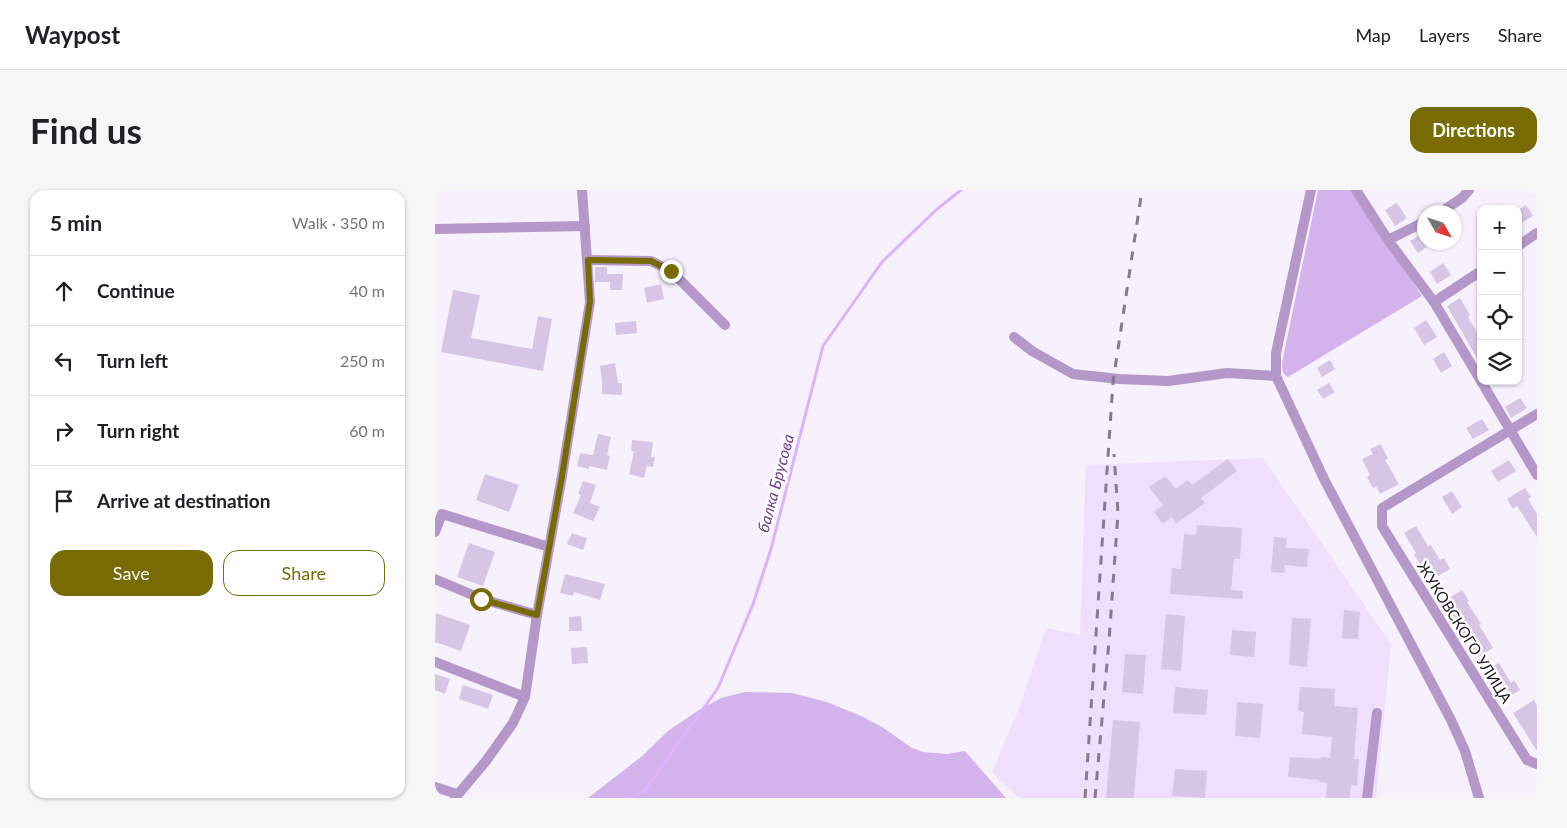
<!DOCTYPE html>
<html lang="en">
<head>
<meta charset="utf-8">
<style>
  :root { --surface:#fff; --page:#f6f6f6; --text:#202124; --muted:#757577; --line:#e0e0e0; --accent:#786b03 }
  body { margin:0; font-family:Lato,sans-serif; background:var(--page); color:var(--text) }
  .controls { position:absolute; right:15px; top:15px; display:grid; overflow:hidden; border-radius:10px; box-shadow:0 1px 4px #0004 }
  .controls button { width:45px; height:45px; display:grid; place-items:center; padding:0; border:0; border-bottom:1px solid var(--line); background:var(--surface); color:var(--text); font:25px sans-serif }
  .compass { position:absolute; left:982px; top:15px; width:45px; height:45px; border-radius:50%; background:var(--surface); box-shadow:0 1px 4px #0004; rotate:129deg }
  .stop { position:absolute; width:15px; height:15px; margin:-11px; border:4px solid #786b03; border-radius:50%; background:#fff }
  .stop.end { background:#786b03; border-color:#fff; box-shadow:0 1px 5px #0008 }
  .list { margin:0; padding:0; list-style:none }
  h2 { display:flex; justify-content:space-between; align-items:center; height:65px; margin:0; padding:0 20px; font-size:21px }
  h2 small { font-size:16px; font-weight:400; color:var(--muted) }
  .list li { display:grid; grid-template-columns:32px 1fr auto; gap:15px; align-items:center; box-sizing:border-box; height:70px; padding:0 20px; border-top:1px solid var(--line) }
  .list b { display:block; font-size:19px; white-space:nowrap }
  .list em { font-size:16px; font-style:normal; color:var(--muted) }
  .actions { display:flex; gap:10px; padding:15px 20px }
  .actions a { flex:1; padding:11px 0; border:1px solid var(--accent); border-radius:15px; text-align:center; font-size:18px; color:var(--accent) }
  .actions .main { background:var(--accent); color:#fff }
  .icon { flex:none; width:28px; height:28px; fill:none; stroke:currentColor; stroke-width:2; stroke-linecap:round; stroke-linejoin:round }
  .map { position:relative; flex:none; width:1102px; height:608px; overflow:hidden; border-radius:15px }
  header { display:flex; align-items:center; gap:30px; box-sizing:border-box; height:70px; padding:0 25px; background:var(--surface); border-bottom:1px solid var(--line) }
  header strong { font-size:24px }
  nav { display:flex; gap:28px; margin-inline-start:auto; font-size:18px }
  .intro { display:flex; align-items:center; justify-content:space-between; box-sizing:border-box; height:120px; padding:0 30px }
  h1 { margin:0; font-size:35px }
  .button { padding:12px 22px; border-radius:15px; background:var(--accent); color:#fff; font-size:18px; font-weight:700 }
  main { display:flex; gap:30px; padding:0 30px }
  aside { flex:1; background:var(--surface); border-radius:15px; box-shadow:0 1px 4px #0004 }
  .map>svg:first-child { display:block }
  .built { fill:#f0defe }
  .green { fill:#d4b3ec }
  .lines { fill:none; stroke-linecap:round; stroke-linejoin:round }
  .stream { stroke:#deb1fe; stroke-width:3 }
  .building { fill:#d7c5e5 }
  .minor { stroke:#b597ca; stroke-width:10 }
  .rail { stroke:#847d89; stroke-width:3; stroke-dasharray:9 9; stroke-linecap:butt }
  .route { stroke:#786b03; stroke-width:6 }
  .labels { text-anchor:middle; dominant-baseline:central; stroke-width:5; stroke-linejoin:round; paint-order:stroke }
  .street-label { font-size:15px; fill:#1c1520; stroke:#fff }
  .water-label { font-size:16px; font-style:italic; fill:#713992; stroke:#fff }
</style>
</head>
<body>
<header>
<strong>Waypost</strong>
<nav><a>Map</a><a>Layers</a><a>Share</a></nav>
</header>
<div class="intro"><h1>Find us</h1><a class="button">Directions</a></div>
<main>
<aside>
<h2>5 min<small>Walk · 350 m</small></h2>
<ul class="list">
<li><svg class="icon" aria-label="ahead" viewBox="0 0 24 24"><path d="M12 20V5M6 11l6-6 6 6"/></svg><div><b>Continue</b></div><em>40 m</em></li>
<li><svg class="icon" aria-label="left" viewBox="0 0 24 24"><path d="M17 20v-9H6M10 6l-5 5 5 5"/></svg><div><b>Turn left</b></div><em>250 m</em></li>
<li><svg class="icon" aria-label="right" viewBox="0 0 24 24"><path d="M7 20v-9h11M14 6l5 5-5 5"/></svg><div><b>Turn right</b></div><em>60 m</em></li>
<li><svg class="icon" aria-label="arrive" viewBox="0 0 24 24"><path d="M6 21V4h12l-3 4 3 4H6"/></svg><div><b>Arrive at destination</b></div></li>
</ul>
<div class="actions"><a class="main">Save</a><a>Share</a></div>
</aside>
<div class="map">
<svg width="1102" height="608" viewBox="0 0 1102 608">
  <rect width="100%" height="100%" fill="#f7f0fd"/>
  <path class="built" d="M828,268l128,186 -15,154h-356l-28,-26 27,-64 27,-80 34,7 6,-170z"/>
  <g class="green">
    <path d="M883,0h35l69,106 -134,81c-8,-4 -6,-12 -5,-19z"/>
    <path d="M310,502l47,1 35,9 34,14 21,11 30,21 11,4 24,2 18,-3 41,47h-418l53,-41 27,-26 31,-21 22,-12z"/>
  </g>
  <g class="lines">
    <path class="stream" d="M197,608l13,-8 73,-102 35,-84 18,-55 52,-203 59,-84 54,-52 25,-20"/>
  </g>
  <g class="building">
    <path d="M962,13l10,15 -12,8 -10,-16z"/>
    <path d="M1091,15l7,11 -15,9v-15z"/>
    <path d="M990,42v10h9l-16,11 -8,-12z"/>
    <path d="M1008,73l8,12 -14,9 -7,-12z"/>
    <path d="M160,77h12v7h16l-1,16h-12v-8h-15z"/>
    <path d="M226,94l3,15 -17,4 -3,-15z"/>
    <path d="M18,100l27,5 -9,43 61,11 6,-33 14,3 -9,52 -102,-19z"/>
    <path d="M1025,108l10,17 -2,2 13,22v26l-34,-59z"/>
    <path d="M991,130l11,17 -13,8 -10,-17z"/>
    <path d="M201,131l1,12 -21,2 -1,-12z"/>
    <path d="M1009,162l8,14 -11,7 -8,-14z"/>
    <path d="M895,170l5,9 -13,8 -5,-9z"/>
    <path d="M180,173l3,20h4v12l-20,-1v-13l-2,-15z"/>
    <path d="M894,193l6,9 -12,7 -6,-9z"/>
    <path d="M1085,208l7,10 -16,10 -6,-11z"/>
    <path d="M1047,229l7,11 -16,9 -7,-11z"/>
    <path d="M163,244l13,3 -4,18 3,1 -3,14 -18,-4v3l-12,-3 3,-13 13,2z"/>
    <path d="M197,250l21,2 -2,15h4l-2,10 -6,-1 -3,12 -15,-4 5,-23h-3z"/>
    <path d="M946,254l7,15 -3,1 14,24 -19,10 -4,-8 -3,2 -6,-11 3,-2 -8,-16 11,-5 -3,-5z"/>
    <path d="M793,269l9,12 -36,27 4,5 -29,21 -4,-7 -9,7 -9,-12 9,-7 -14,-18 16,-11 11,13 12,-9 4,5z"/>
    <path d="M1074,270l7,11 -18,11 -7,-11z"/>
    <path d="M50,284l34,11 -10,27 -33,-12z"/>
    <path d="M148,291l13,4 -6,18 10,4 -7,14 -20,-8 8,-18 -3,-1z"/>
    <path d="M1090,298l6,9 -3,2 9,15v23l-20,-31 -4,3 -6,-10z"/>
    <path d="M1017,301l10,16 -10,7 -10,-17z"/>
    <path d="M762,335l45,3 -2,31h-6l-3,31 12,1 -1,8 -72,-5 2,-26 9,1 3,-35 12,1z"/>
    <path d="M981,336l12,20 3,-1 9,15 4,-2 6,11 -19,11 -17,-25 2,-2 -12,-20z"/>
    <path d="M137,343l15,5 -4,12 -16,-6z"/>
    <path d="M839,347l13,1 -1,10 23,1 -2,18 -22,-2 -1,8 -13,-1z"/>
    <path d="M34,353l26,9 -12,34 -26,-9z"/>
    <path d="M130,384l40,10 -5,16 -26,-8 -1,4 -13,-3z"/>
    <path d="M1027,400l7,11 -2,1 14,22 -2,1 14,23 -15,9 -23,-33 2,-1 -13,-22z"/>
    <path d="M909,420l16,2 -2,27 -16,-1z"/>
    <path d="M1,423l34,12 -9,26 -26,-9z"/>
    <path d="M731,424l19,2 -4,55 -20,-2z"/>
    <path d="M146,426l1,15h-13v-14z"/>
    <path d="M857,428l19,1 -4,48 -18,-2z"/>
    <path d="M797,440l24,2 -2,25 -24,-2z"/>
    <path d="M152,457l1,16 -16,1 -1,-16z"/>
    <path d="M690,464l21,1 -3,39 -21,-2z"/>
    <path d="M1064,473l12,20 3,-3 6,10 -16,10 -18,-29z"/>
    <path d="M0,484l15,5 -5,15 -10,-4z"/>
    <path d="M28,495l30,10 -5,14 -29,-10z"/>
    <path d="M740,497l33,3 -2,25 -33,-2z"/>
    <path d="M865,497l35,2 -1,17 24,2 -4,51h5l-2,27 -6,-1 -1,13h-24l1,-15 -8,-1v-2l-31,-3 2,-20 31,2v-2l9,1 2,-21 -30,-3 2,-22 -6,-1z"/>
    <path d="M1099,510l3,6v45l-24,-38z"/>
    <path d="M802,512l26,2 -3,34 -25,-2z"/>
    <path d="M678,530l27,2 -6,76h-28z"/>
    <path d="M740,579l32,2 -2,27 -33,-2z"/>
  </g>
  <g class="lines">
    <g class="minor">
      <path d="M876,0l-35,163v23l48,103 127,241 14,31 14,47"/>
      <path d="M921,0l32,50 46,62 47,79"/>
      <path d="M1101,0l1,2"/>
      <path d="M1006,22l21,-14 7,-8"/>
      <path d="M0,39l150,-3"/>
      <path d="M953,50l36,-18"/>
      <path d="M1083,56l19,-13"/>
      <path d="M153,70l63,1 20,10 54,54"/>
      <path d="M999,112l47,-31"/>
      <path d="M579,147l18,14 41,23 46,5 49,2 59,-8 49,3"/>
      <path d="M1046,191l56,94"/>
      <path d="M1102,224l-155,94v18l145,234 10,4"/>
      <path d="M0,342l7,-18 107,33"/>
      <path d="M0,389l47,20 55,16"/>
      <path d="M0,472l90,35"/>
      <path d="M0,597l22,7"/>
      <path d="M20,608l31,-37 27,-38 12,-26 12,-82 25,-139 28,-174 -8,-112"/>
      <path d="M932,608l10,-85"/>
    </g>
    <g class="rail">
      <path d="M650,608l28,-416 29,-192"/>
      <path d="M660,608l14,-157 9,-128 -4,-59"/>
    </g>
  </g>
  <g class="lines">
    <path class="route" d="M46,409l56,16 25,-139 28,-174 -2,-42 63,1 20,10"/>
  </g>
  <g class="labels">
    <g class="street-label">
      <text transform="translate(1030 442) rotate(58)">ЖУКОВСКОГО УЛИЦА</text>
    </g>
    <g class="water-label">
      <text transform="translate(340 293) rotate(-75)">балка Брусова</text>
    </g>
  </g>
</svg>
<div class="controls">
<button>+</button>
<button>−</button>
<button><svg class="icon" aria-label="locate" viewBox="0 0 24 24"><circle cx="12" cy="12" r="6"/><path d="M12 2v4M12 18v4M2 12h4M18 12h4"/></svg></button>
<button><svg class="icon" aria-label="layers" viewBox="0 0 24 24"><path d="M12 4l9 5-9 5-9-5zM3 14l9 5 9-5"/></svg></button>
</div>
<svg class="compass" viewBox="-18 -18 36 36"><path d="M0-13l5 13h-10z" fill="#e53935"/><path d="M0 13l5-13h-10z" fill="#757577"/></svg>
<div class="stop" style="left:46px;top:409px"></div>
<div class="stop end" style="left:236px;top:81px"></div>
</div>
</main>
</body>
</html>
